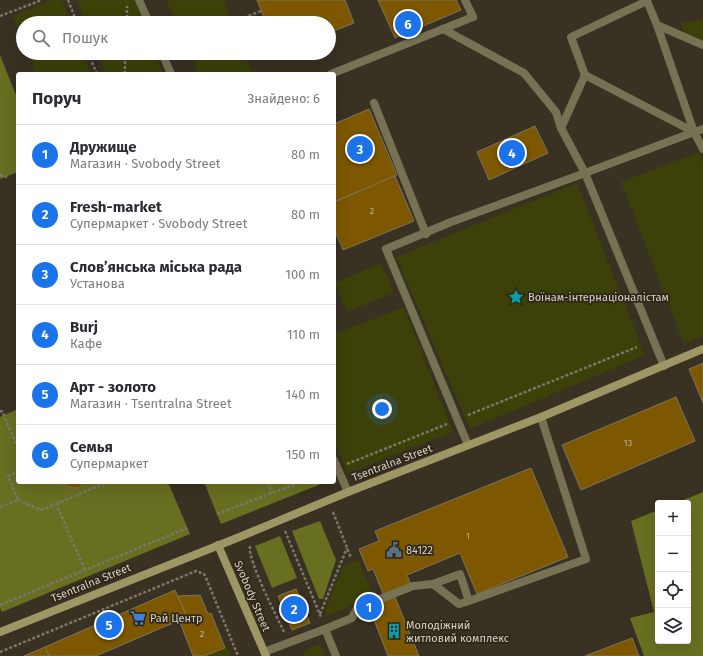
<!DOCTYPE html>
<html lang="uk">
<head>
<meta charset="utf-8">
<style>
  :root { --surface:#fff; --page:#f7f7f7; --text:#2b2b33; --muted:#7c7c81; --line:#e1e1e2; --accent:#1a73e8 }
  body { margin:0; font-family:"Fira Sans",sans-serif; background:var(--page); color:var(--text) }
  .controls { position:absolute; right:12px; bottom:12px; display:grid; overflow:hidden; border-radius:4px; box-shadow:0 4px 16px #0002 }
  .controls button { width:36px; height:36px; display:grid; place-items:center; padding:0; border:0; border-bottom:1px solid var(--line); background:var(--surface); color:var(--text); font:20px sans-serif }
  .you { position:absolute; left:382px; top:409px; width:14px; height:14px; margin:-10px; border:3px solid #fff; border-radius:50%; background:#1a73e8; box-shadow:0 0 0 6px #1a73e833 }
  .badge { display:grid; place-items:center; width:26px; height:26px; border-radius:50%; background:var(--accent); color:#fff; font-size:13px; font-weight:700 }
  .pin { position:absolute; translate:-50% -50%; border:2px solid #fff; box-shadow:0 1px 4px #0006 }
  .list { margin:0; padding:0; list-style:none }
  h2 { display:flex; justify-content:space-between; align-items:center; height:52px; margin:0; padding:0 16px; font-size:17px }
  h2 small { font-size:13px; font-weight:400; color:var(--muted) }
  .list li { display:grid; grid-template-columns:26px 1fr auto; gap:12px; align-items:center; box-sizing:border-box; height:60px; padding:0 16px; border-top:1px solid var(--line) }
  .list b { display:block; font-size:15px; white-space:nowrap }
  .list p { margin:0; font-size:13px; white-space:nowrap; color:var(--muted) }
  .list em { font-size:13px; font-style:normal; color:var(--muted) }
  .icon { flex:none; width:22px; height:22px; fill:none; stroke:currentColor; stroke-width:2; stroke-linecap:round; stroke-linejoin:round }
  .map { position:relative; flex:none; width:703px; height:656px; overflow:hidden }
  .search { position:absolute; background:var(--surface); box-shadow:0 4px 16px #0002; left:16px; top:16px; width:320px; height:44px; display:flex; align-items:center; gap:10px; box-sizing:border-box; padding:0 14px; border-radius:22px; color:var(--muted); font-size:15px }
  .panel { position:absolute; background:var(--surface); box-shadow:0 4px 16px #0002; left:16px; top:72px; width:320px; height:412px; border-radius:4px }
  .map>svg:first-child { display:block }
  .green { fill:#3c4109 }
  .forest { fill:#686f21 }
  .building { fill:#7d5801; stroke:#7d7362 }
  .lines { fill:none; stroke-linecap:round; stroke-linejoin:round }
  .path { stroke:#7d766a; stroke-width:2.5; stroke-dasharray:3 2; stroke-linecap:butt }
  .lane { stroke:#787254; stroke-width:8 }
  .street { stroke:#787254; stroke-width:8 }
  .secondary { stroke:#9f9665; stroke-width:8 }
  .labels { text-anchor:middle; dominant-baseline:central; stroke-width:3.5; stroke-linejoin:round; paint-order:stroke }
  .number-label { font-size:9px; fill:#c0b396 }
  .poi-label { font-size:11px; fill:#d6d1c8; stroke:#2f2718; text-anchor:start }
  .street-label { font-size:11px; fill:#d6d1c8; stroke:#2f2718 }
</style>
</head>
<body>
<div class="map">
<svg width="703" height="656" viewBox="0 0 703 656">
  <rect width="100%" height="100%" fill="#393122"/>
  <g class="green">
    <path d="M52,0h10l9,23h-48v18l-10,-25z"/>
    <path d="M77,0h57l9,23h-57z"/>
    <path d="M166,0h58l7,18 -12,5h-43z"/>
    <path d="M703,20v23l-19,-9 -3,-11z"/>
    <path d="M28,53h55l8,21h-55z"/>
    <path d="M97,53h58l8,21h-57z"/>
    <path d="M205,53h38l9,21h-54l-6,-16z"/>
    <path d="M699,152l4,11v173l-19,8 -63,-162z"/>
    <path d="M577,183l68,172 -175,74 -74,-172z"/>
    <path d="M381,263l13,30 -47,19 -12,-29z"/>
    <path d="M404,307l49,125 -106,41 -13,-33v-106z"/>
    <path d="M358,560l16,37 -47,19 -2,-6 18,-43z"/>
    <path d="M320,644l5,12h-21l-1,-5z"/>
    <path d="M227,647l4,9h-26z"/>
  </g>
  <g class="forest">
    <path d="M0,55l18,45v72l-18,7z"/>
    <path d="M18,409v73h150l22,52 -188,78 -2,-4v-191z"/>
    <path d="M204,482h122l-105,42z"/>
    <path d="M703,492v164h-59l-14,-38 24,-6 -23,-91 27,-11v131h30v-138h-12z"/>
    <path d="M320,521l16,39 -13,39h-4l-27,-68z"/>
    <path d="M280,536l17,42 -25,10 -17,-42z"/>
  </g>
  <g class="building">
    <path d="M257,0h88l9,23 -25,10v-10h-63z"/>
    <path d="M378,0h78l5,10 -66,28z"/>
    <path d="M369,109l28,66 -63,27v-78z"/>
    <path d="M535,126l13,27 -59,27 -12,-28z"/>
    <path d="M395,176l19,45 -71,29 -9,-21v-27z"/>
    <path d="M703,363v40l-14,-34z"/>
    <path d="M676,397l19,44 -114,49 -19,-45z"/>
    <path d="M531,468l37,89 -91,37 -17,-41 -53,22 4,10 -27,11 -11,-27 -5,2 -9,-22 20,-8 -4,-10z"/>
    <path d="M54,482h10l-8,4z"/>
    <path d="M65,482h19l-5,6h-7l-5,-2z"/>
    <path d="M296,589l14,34 -18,7 -14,-34z"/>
    <path d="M175,590l12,27 -91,39h-47l-4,-9z"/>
    <path d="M200,595l8,19 3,-1 14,35 -21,8h-11l-14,-36 8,-3 -9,-21z"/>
    <path d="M395,597l24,59h-31l-19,-49z"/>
    <path d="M632,638l7,18h-54z"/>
    <path d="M45,647l4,9h-25z"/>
  </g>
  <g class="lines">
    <g class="path">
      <path d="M68,0l9,23"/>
      <path d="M0,16l42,-16"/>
      <path d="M127,23v-17"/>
      <path d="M230,23l31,-12"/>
      <path d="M88,53l9,21"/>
      <path d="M125,74v-21"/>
      <path d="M0,175l7,2"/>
      <path d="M0,412l2,-1 16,37"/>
      <path d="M468,415l169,-68"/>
      <path d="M347,464l100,-40"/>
      <path d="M267,482l5,11"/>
      <path d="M18,500l23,10 15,-6 29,66"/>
      <path d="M56,504l52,-22"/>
      <path d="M0,507l18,-7 -10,-24 10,-4"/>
      <path d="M333,512l18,46"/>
      <path d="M217,514l84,-32"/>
      <path d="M285,531l36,86"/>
      <path d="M250,546c-3,13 27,71 34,86"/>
      <path d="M0,605l187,-77"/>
      <path d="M320,614l27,-66"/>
      <path d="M0,652l196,-81 8,3 2,4 32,78"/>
    </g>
    <g class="lane">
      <path d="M646,0l1,1 -76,36 14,38 111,58"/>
      <path d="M647,1l10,24 46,20"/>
      <path d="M657,25l37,107 9,-3"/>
      <path d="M443,29l81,44 32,39 5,16 24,45 -134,49 -65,27 82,196"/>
      <path d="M331,74l142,-57 -8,-17"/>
      <path d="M374,103l52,131"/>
      <path d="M561,128l24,-53"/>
      <path d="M664,366l-79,-193 109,-41 9,17"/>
      <path d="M469,601l-9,-27 -27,10 26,20 10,-3 117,-42 -45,-142"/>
      <path d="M325,629l27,-11 5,-10 56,-22 20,-2"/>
      <path d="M264,652l61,-23 11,27"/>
    </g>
    <g class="street">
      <path d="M139,0l10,23"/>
      <path d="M162,53l9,21"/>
      <path d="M334,460l14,32"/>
    </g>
    <g class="secondary">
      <path d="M218,545l48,111"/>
      <path d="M0,632l237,-94 111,-46 193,-75 162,-68"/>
    </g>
  </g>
  <defs>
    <symbol id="sight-bare" viewBox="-9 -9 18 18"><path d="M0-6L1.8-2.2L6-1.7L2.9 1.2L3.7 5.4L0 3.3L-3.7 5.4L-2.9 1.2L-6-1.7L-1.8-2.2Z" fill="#0f9aa8" stroke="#2f2718" stroke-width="2.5" paint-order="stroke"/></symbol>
    <symbol id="civic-bare" viewBox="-9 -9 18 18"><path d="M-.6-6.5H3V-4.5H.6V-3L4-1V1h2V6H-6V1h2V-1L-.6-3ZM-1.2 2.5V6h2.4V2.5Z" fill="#5c6f8a" stroke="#2f2718" stroke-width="2.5" paint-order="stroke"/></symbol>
    <symbol id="supermarket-bare" viewBox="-9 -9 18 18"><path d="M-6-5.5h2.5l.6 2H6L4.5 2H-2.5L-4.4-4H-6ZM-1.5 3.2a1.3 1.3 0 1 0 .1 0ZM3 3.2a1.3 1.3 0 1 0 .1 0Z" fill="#3f7fe0" stroke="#2f2718" stroke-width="2.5" paint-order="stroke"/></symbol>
    <symbol id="building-bare" viewBox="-9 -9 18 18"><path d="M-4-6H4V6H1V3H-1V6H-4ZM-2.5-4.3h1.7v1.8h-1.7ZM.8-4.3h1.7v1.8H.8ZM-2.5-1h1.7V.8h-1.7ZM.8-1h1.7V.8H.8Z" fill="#0f9aa8" stroke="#2f2718" stroke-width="2.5" paint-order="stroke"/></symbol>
  </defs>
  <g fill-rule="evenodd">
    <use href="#sight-bare" x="505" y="286" width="22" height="22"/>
    <use href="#civic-bare" x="383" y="539" width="22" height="22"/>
    <use href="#supermarket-bare" x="127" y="607" width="22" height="22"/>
    <use href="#building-bare" x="383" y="620" width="22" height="22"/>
  </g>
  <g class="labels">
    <g class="number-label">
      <text x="372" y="211">2</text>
      <text x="628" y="443">13</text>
      <text x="468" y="536">1</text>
      <text x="202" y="634">2</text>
    </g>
    <g class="poi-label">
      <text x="528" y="297">Воїнам-інтернаціоналістам</text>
      <text x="406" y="550">84122</text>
      <text x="150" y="618">Рай Центр</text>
      <text x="406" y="625">Молодіжний<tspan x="406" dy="13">житловий комплекс</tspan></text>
    </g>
    <g class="street-label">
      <text transform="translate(392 463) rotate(-21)">Tsentralna Street</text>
      <text transform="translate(91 583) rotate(-22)">Tsentralna Street</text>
      <text transform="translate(252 596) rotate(67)">Svobody Street</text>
    </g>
  </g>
</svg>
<div class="controls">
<button>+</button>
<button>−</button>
<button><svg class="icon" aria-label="locate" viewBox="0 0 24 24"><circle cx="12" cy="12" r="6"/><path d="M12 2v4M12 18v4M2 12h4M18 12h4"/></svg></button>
<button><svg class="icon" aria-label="layers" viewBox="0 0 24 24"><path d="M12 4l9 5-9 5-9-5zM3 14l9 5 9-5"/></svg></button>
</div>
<div class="you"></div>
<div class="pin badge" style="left:369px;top:607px">1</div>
<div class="pin badge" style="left:294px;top:609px">2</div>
<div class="pin badge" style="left:360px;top:149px">3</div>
<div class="pin badge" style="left:512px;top:153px">4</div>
<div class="pin badge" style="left:109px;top:625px">5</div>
<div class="pin badge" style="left:408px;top:24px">6</div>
<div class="search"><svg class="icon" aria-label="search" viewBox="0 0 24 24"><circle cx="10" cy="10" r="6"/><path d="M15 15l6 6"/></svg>Пошук</div>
<section class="panel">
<h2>Поруч<small>Знайдено: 6</small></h2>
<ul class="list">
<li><span class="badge">1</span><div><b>Дружище</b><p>Магазин · Svobody Street</p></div><em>80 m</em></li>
<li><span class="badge">2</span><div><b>Fresh-market</b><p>Супермаркет · Svobody Street</p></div><em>80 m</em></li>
<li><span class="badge">3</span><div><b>Слов’янська міська рада</b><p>Установа</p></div><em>100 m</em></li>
<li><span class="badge">4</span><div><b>Burj</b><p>Кафе</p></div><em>110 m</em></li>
<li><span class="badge">5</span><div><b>Арт - золото</b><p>Магазин · Tsentralna Street</p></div><em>140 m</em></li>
<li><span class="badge">6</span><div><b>Семья</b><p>Супермаркет</p></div><em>150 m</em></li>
</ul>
</section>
</div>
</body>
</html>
